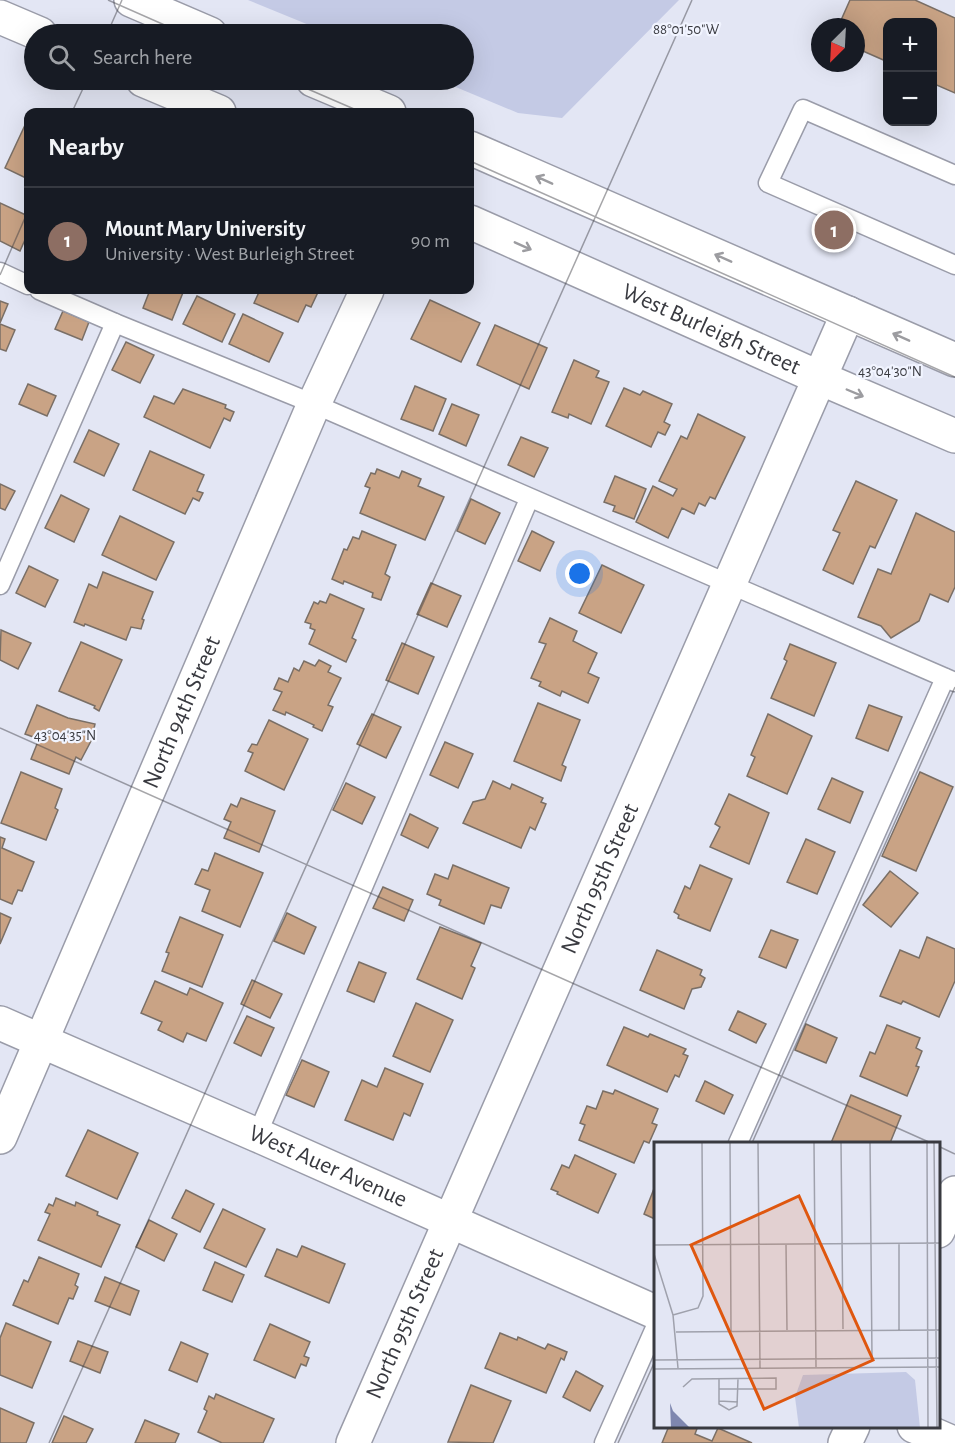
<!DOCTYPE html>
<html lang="en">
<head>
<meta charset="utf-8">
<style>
  :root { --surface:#171b24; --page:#20242c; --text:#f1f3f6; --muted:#9ea1a6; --line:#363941; --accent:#0b8043 }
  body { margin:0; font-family:"Alegreya Sans",sans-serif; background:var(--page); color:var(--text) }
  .controls { position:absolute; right:18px; top:18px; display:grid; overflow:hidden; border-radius:12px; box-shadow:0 6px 24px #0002 }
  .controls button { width:54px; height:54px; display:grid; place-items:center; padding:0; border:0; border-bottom:2px solid var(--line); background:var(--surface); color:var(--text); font:30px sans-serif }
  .compass { position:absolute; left:811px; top:18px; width:54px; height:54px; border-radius:50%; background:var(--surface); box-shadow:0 6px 24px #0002; rotate:204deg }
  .you { position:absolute; left:580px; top:574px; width:21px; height:21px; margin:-15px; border:4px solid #fff; border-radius:50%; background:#1a73e8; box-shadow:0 0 0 9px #1a73e833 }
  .badge { display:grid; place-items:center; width:39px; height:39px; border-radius:50%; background:var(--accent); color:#fff; font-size:20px; font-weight:700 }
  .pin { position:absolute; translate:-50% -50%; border:3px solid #fff; box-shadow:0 2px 6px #0006 }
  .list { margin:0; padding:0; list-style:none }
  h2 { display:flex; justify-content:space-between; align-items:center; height:78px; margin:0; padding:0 24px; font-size:26px }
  h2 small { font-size:20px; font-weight:400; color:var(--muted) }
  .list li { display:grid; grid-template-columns:39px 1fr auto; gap:18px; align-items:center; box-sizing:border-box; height:108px; padding:0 24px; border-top:2px solid var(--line) }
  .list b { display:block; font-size:22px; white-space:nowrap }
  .list p { margin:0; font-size:20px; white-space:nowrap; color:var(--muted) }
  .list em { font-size:20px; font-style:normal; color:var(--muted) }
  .icon { flex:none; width:33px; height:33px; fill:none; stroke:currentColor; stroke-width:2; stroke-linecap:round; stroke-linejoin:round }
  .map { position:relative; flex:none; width:955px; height:1443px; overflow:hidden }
  .search { position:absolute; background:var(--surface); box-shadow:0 6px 24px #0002; left:24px; top:24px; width:450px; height:66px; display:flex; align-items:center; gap:15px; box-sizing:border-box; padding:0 21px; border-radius:33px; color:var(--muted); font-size:22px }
  .panel { position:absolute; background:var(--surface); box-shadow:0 6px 24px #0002; left:24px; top:108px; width:450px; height:186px; border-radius:12px }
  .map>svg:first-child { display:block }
  .green { fill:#c4cae5 }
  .building { fill:#c9a385; stroke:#7a6f66; stroke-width:1.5 }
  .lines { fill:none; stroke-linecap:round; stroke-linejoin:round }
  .service-casing { stroke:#9a9ca9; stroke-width:21 }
  .minor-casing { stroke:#9a9ca9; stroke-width:36 }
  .secondary-casing { stroke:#9a9ca9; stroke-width:36 }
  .service { stroke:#fff; stroke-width:18 }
  .minor { stroke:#fff; stroke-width:33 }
  .secondary { stroke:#fff; stroke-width:33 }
  .oneway { stroke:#9c9ca0 }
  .ticks { fill:none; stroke:#393a40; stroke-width:1.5; stroke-opacity:0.45 }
  .labels { text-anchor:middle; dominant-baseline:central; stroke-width:4.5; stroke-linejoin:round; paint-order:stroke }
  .street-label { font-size:24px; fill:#393a40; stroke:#f1f4ff }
  .inset-road { fill:none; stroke:#9fa1ac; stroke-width:1.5 }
  .view { fill:#df570f; fill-opacity:0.15; stroke:#df570f; stroke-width:3 }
  .inset-edge { fill:none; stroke:#393a40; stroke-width:3 }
  .ticks-label { font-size:15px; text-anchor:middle; fill:#393a40; stroke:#f1f4ff; stroke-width:4.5; stroke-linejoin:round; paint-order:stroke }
</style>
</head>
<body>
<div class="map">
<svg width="955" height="1443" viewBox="0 0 955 1443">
  <rect width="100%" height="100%" fill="#e3e6f4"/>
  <path class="green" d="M248,0h431l-117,118 -44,-5 -79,-33h25v-46h-133z"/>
  <g class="building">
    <path d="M850,0h65l40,18v75l-23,-10v-61h-44v40l-32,-14v-21h-18z"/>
    <path d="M26,123l2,2v54l-23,-11z"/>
    <path d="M0,203l28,13v17l-8,18 -20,-10z"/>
    <path d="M150,290h34l-12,30 -29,-12z"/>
    <path d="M260,290h59l-8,17 -5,-2 -8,17 -44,-19z"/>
    <path d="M197,296l38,18 -13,28 -39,-18z"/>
    <path d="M430,300l50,23 -19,39 -50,-23z"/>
    <path d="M0,301l8,3 -8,19z"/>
    <path d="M63,311l26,11 -7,18 -27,-11z"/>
    <path d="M243,314l40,19 -14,29 -40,-18z"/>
    <path d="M0,324l15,6 -9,21 -6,-2z"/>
    <path d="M495,325l52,23 -18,41 -52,-24z"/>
    <path d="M126,342l28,13 -14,28 -28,-13z"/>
    <path d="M574,360l25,11 -3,6 13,5 -18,42 -22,-10 -1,4 -16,-6z"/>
    <path d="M28,384l28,12 -9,20 -28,-12z"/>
    <path d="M415,386l31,13 -13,32 -32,-12z"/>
    <path d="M624,388l16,7 3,-4 29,13 -8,18 6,3 -5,10 -7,-3 -7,15 -45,-21z"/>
    <path d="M183,389l43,16 -1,3 9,4 -4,9 -6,-3 -14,30 -66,-31 10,-21 20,8z"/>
    <path d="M452,404l27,11 -13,31 -27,-12z"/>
    <path d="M698,414l47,23 -30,62 -5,-2 -5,9 -6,-3 -5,11 -12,-6 -14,30 -32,-16 17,-36 20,10 4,-7 -18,-8 22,-45 6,3z"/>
    <path d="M89,430l30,14 -15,32 -30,-14z"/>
    <path d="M521,437l27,11 -14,29 -26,-12z"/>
    <path d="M150,451l54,24 -7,16 6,2 -4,8 -6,-3 -8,16 -52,-24z"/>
    <path d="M377,469l22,9 3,-7 19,8 -3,7 26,11 -19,43 -65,-27 10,-25 -5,-2 6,-13 4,1z"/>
    <path d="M615,476l31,13 -12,30 -21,-8 2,-5 -11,-4z"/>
    <path d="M856,481l41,19 -22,48 -5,-2 -17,38 -30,-14 17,-37 -7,-3z"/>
    <path d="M0,484l15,7 -10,19 -5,-2z"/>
    <path d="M61,495l28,14 -15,33 -29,-14z"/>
    <path d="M471,499l29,14 -15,31 -28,-13z"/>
    <path d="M916,513l39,19v55l-7,15 -18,-8 -11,27 -28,17 -10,-12 -23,-9 20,-48 13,5z"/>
    <path d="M120,516l54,26 -18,38 -54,-25z"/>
    <path d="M362,531l34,14 -11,29 5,3 -9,23 -9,-3 1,-4 -29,-12 -1,3 -11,-5 12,-30 3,1 6,-13 6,2z"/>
    <path d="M532,531l22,11 -14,29 -22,-10z"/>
    <path d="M602,565l42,20 -23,48 -42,-20z"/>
    <path d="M29,566l29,14 -13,27 -29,-14z"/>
    <path d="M103,572l50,20 -11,27 2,1 -3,9 -10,-2 -5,13 -41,-16 -1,2 -10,-4 15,-38 8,4z"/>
    <path d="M431,583l30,13 -14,31 -30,-13z"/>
    <path d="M330,594l34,15 -12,29 4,2 -10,22 -37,-18 6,-14 -5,-2 1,-4 -6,-2 9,-20 4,2 2,-3 6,2z"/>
    <path d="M550,618l27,13 -4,10 24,12 -9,20 11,5 -11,25 -26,-12 -2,5 -21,-10 2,-4 -10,-4 15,-34 -7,-2z"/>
    <path d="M1,630l30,13 -13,26 -18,-9z"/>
    <path d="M81,642l41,18 -23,51 -5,-3 1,-2 -36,-15z"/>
    <path d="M402,643l32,14 -16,37 -32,-14z"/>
    <path d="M790,644l46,19 -22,53 -43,-18 16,-37 -3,-2z"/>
    <path d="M319,660l12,6 -3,6 13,6 -13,27 5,2 -11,24 -9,-4 1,-2 -28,-13 -1,3 -12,-5 9,-18 -8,-3 5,-11 9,4 6,-14 5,3 5,-10 11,5z"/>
    <path d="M538,703l42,17 -18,45 4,2 -5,14 -47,-20z"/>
    <path d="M37,705l31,13 27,6 -4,17 -10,19 -5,-3 -7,17 -38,-15 8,-20 -14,-5z"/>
    <path d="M869,705l33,12 -14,34 -32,-13z"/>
    <path d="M372,714l29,13 -15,31 -29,-14z"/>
    <path d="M768,714l44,22 -25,58 -40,-18 8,-19 -4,-2z"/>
    <path d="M269,720l39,19 -24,51 -39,-19 8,-18 -5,-2 4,-7 5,1z"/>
    <path d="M445,742l28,12 -15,34 -28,-13z"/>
    <path d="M21,772l41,17 -7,19 3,2 -12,30 -45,-17z"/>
    <path d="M920,772l33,15 -37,84 -34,-15z"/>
    <path d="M832,778l31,14 -13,31 -32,-14z"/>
    <path d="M493,781l17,8 2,-5 31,14 -2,4 5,2 -11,26 -5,-3 -9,21 -58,-25 10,-21 12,-3z"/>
    <path d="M346,783l29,14 -13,27 -29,-14z"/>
    <path d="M729,794l40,19 -20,51 -39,-17 10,-20 -5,-3z"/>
    <path d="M241,798l34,13 -16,41 -35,-14 7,-16 -7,-3 7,-15 6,3z"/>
    <path d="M410,814l28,14 -10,20 -27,-13z"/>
    <path d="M0,837l5,2 -3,9 32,14 -12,29 -4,-1 -6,14 -12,-5z"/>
    <path d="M806,839l29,13 -18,42 -30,-12z"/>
    <path d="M215,853l48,20 -23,54 -38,-16 8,-21 -15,-6 7,-15 6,2z"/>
    <path d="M453,865l56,23 -8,20 -10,-3 -7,19 -45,-19 2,-5 -14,-6 8,-20 13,5z"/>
    <path d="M700,865l32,14 -22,52 -32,-13 1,-3 -5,-3 11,-26 5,3z"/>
    <path d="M890,871l28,22 -27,34 -28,-22z"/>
    <path d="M383,887l30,13 -9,21 -31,-13z"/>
    <path d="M0,913l11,5 -11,26z"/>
    <path d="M287,913l29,14 -12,27 -30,-13z"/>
    <path d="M180,917l43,18 -21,52 -40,-16 7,-18 -3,-1z"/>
    <path d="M440,927l41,16 -10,23 4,2 -13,31 -45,-20z"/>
    <path d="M771,930l27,10 -12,28 -27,-11z"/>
    <path d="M927,937l28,12v32l-16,36 -36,-16 -2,3 -21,-8 20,-46 19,8z"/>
    <path d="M657,950l45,20 -2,5 5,3 -4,9 -9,2 -8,20 -44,-19z"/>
    <path d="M359,962l27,11 -12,29 -27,-11z"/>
    <path d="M252,980l30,14 -12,24 -29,-14z"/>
    <path d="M155,981l32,14 3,-7 33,15 -17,38 -19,-8 -4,9 -25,-12 4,-8 -21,-9z"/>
    <path d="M416,1003l37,17 -23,52 -37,-16z"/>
    <path d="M738,1011l28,13 -10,19 -27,-13z"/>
    <path d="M247,1016l27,12 -13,28 -27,-13z"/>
    <path d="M806,1024l31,14 -11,25 -31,-13z"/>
    <path d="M887,1025l33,13 -4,10 6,3 -6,15 3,1 -12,29 -47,-20 10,-24 5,2z"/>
    <path d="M624,1027l24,10 2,-3 36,15 -3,5 5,2 -9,21 -4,-2 -8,17 -60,-27z"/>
    <path d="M302,1060l27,12 -15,35 -28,-12z"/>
    <path d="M385,1068l38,16 -13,32 -6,-3 -11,27 -48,-20 17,-40 15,7z"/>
    <path d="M705,1081l28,14 -9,19 -28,-13z"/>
    <path d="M615,1090l43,19 -6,14 5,2 -8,18 -5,-2 -10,22 -55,-23 6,-15 -5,-2 7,-17 9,3 7,-18 10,3z"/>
    <path d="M851,1095l50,21 -11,27h-59z"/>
    <path d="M88,1130l50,23 -21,46 -51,-23z"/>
    <path d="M575,1155l41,19 -18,39 -41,-19 1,-2 -7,-3 11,-24 7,3z"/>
    <path d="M655,1186v33l-11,-5z"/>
    <path d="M186,1190l28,14 -14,28 -28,-14z"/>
    <path d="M56,1198l19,8 1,-4 22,10 -1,3 23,10 -19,42 -63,-27 12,-26 -5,-2 4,-8 4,2z"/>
    <path d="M223,1209l42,20 -19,38 -42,-19z"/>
    <path d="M149,1220l28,14 -13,27 -28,-14z"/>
    <path d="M302,1246l43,18 -16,39 -64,-27 12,-27 20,8z"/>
    <path d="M39,1257l40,17 -4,11 3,2 -5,12 -4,-1 -11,26 -45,-19 11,-25 4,2z"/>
    <path d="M215,1262l29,13 -12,27 -29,-12z"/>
    <path d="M105,1277l34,14 -9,24 -35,-14z"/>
    <path d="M6,1323l45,19 -19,46 -32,-13v-37z"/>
    <path d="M270,1324l40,18 -6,14 5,2 -3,8 -5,-2 -6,14 -41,-18z"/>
    <path d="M500,1333l17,7 1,-3 27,12 3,-5 19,8 -3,8 -3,-2 -15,35 -61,-25z"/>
    <path d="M78,1341l30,11 -8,21 -30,-12z"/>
    <path d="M181,1342l27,12 -11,28 -28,-12z"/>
    <path d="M576,1371l27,15 -13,25 -27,-14z"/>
    <path d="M471,1385l40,16 -18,42 -45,-1z"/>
    <path d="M216,1394l58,25 -11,24h-41l-24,-11 9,-21 -3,-2 5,-13 5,3z"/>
    <path d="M0,1408l34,15 -8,20h-26z"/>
    <path d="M64,1416l29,13 -7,14h-34z"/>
    <path d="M145,1420l34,14 -4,9h-40z"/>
    <path d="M669,1426h29l-3,8 17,7 6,-13 34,15h-90z"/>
  </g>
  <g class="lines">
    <defs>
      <g id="service">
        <path d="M955,175l-152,-66 -35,74 187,82"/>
        <path d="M0,272l28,13"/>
        <path d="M39,290l76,33 199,81 641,278"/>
        <path d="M0,585l115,-262"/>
        <path d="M257,1135l272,-636"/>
        <path d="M738,1143l207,-465"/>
        <path d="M604,1443l51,-115"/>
      </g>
      <g id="minor">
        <path id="s1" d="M0,1023l257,112 398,177"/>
        <path id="s2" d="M0,1137l314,-733 53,-114"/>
        <path d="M938,1231l17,-38"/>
        <path d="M914,1426l39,17"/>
        <path id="s3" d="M353,1443l495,-1130"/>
        <path d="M845,1443l8,-17"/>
      </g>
      <g id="secondary">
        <path d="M131,0l79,34"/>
        <path d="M0,17l40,17"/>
        <path d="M143,80l76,32"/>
        <path d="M313,80l76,32"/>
        <path d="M470,148l485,212"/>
        <path id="s4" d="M470,222l350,156 135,58"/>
      </g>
    </defs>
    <use href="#service" class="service-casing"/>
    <use href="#minor" class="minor-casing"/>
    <use href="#secondary" class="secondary-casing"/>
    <use href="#service" class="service"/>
    <use href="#minor" class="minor"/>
    <use href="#secondary" class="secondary"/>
  </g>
  <defs><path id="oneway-shaft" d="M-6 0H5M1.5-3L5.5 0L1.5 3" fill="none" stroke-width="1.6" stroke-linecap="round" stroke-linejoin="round" transform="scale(1.5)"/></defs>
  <g class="oneway">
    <use href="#oneway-shaft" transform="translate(544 180) rotate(-156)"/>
    <use href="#oneway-shaft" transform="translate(523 246) rotate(24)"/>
    <use href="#oneway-shaft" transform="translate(723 258) rotate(-156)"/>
    <use href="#oneway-shaft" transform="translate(901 337) rotate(-156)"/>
    <use href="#oneway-shaft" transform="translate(855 393) rotate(23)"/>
  </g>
  <path class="ticks" d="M108,0l77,34M107,34l15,-34M287,80l74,32M72,112l15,-32M470,161l485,216M0,275l28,-64M0,728l931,415M752,1143l203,-456M938,1146l17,8M49,1443l643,-1443M618,1443l37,-82"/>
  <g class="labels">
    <g class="street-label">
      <text stroke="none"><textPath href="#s4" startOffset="264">West Burleigh Street</textPath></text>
      <text stroke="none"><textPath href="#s2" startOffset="462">North 94th Street</textPath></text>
      <text stroke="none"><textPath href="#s3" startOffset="616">North 95th Street</textPath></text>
      <text stroke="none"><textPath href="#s1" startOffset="358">West Auer Avenue</textPath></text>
      <text stroke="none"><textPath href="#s3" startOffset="130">North 95th Street</textPath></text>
    </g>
  </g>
  <g transform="translate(654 1142)">
    <rect width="286" height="286" fill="#e3e6f4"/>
    <path d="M252,230l9,8 5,48h-121l-4,-31 8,-22z" fill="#c4cae5"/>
    <path d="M16,261l3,8 17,17h-19z" fill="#7f87af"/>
    <path class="inset-road" d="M76,0l1,189M104,0l2,226M160,0l2,225M187,0l2,187M216,0l2,216M273,0l1,286M280,0l3,286M245,101v87M132,102l1,86M0,103l287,-2M0,112l19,61 5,53M19,173l25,-7 5,-12 -1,-154M22,190l265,-2M0,218l287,-2M0,227l287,-2M65,237v25l10,6 8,-4 1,-27M29,245l9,-8 84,-1v11h-57M65,259l19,1"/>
    <path class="view" d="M145,54l74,164 -109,49 -73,-164z"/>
    <rect width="286" height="286" class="inset-edge"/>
  </g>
  <g class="ticks-label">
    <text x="686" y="34">88°01'50"W</text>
    <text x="890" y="376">43°04'30"N</text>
    <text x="65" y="740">43°04'35"N</text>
  </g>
</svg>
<div class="controls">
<button>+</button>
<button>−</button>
</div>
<svg class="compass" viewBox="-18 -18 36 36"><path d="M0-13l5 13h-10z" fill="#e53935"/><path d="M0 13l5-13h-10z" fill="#9ea1a6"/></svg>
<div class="you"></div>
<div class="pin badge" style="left:834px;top:230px;background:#8d6e63">1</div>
<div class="search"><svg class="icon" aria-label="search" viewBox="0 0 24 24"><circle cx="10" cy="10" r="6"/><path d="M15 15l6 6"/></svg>Search here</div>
<section class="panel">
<h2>Nearby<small></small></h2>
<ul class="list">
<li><span class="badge" style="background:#8d6e63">1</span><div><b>Mount Mary University</b><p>University · West Burleigh Street</p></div><em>90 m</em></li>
</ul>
</section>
</div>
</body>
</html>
